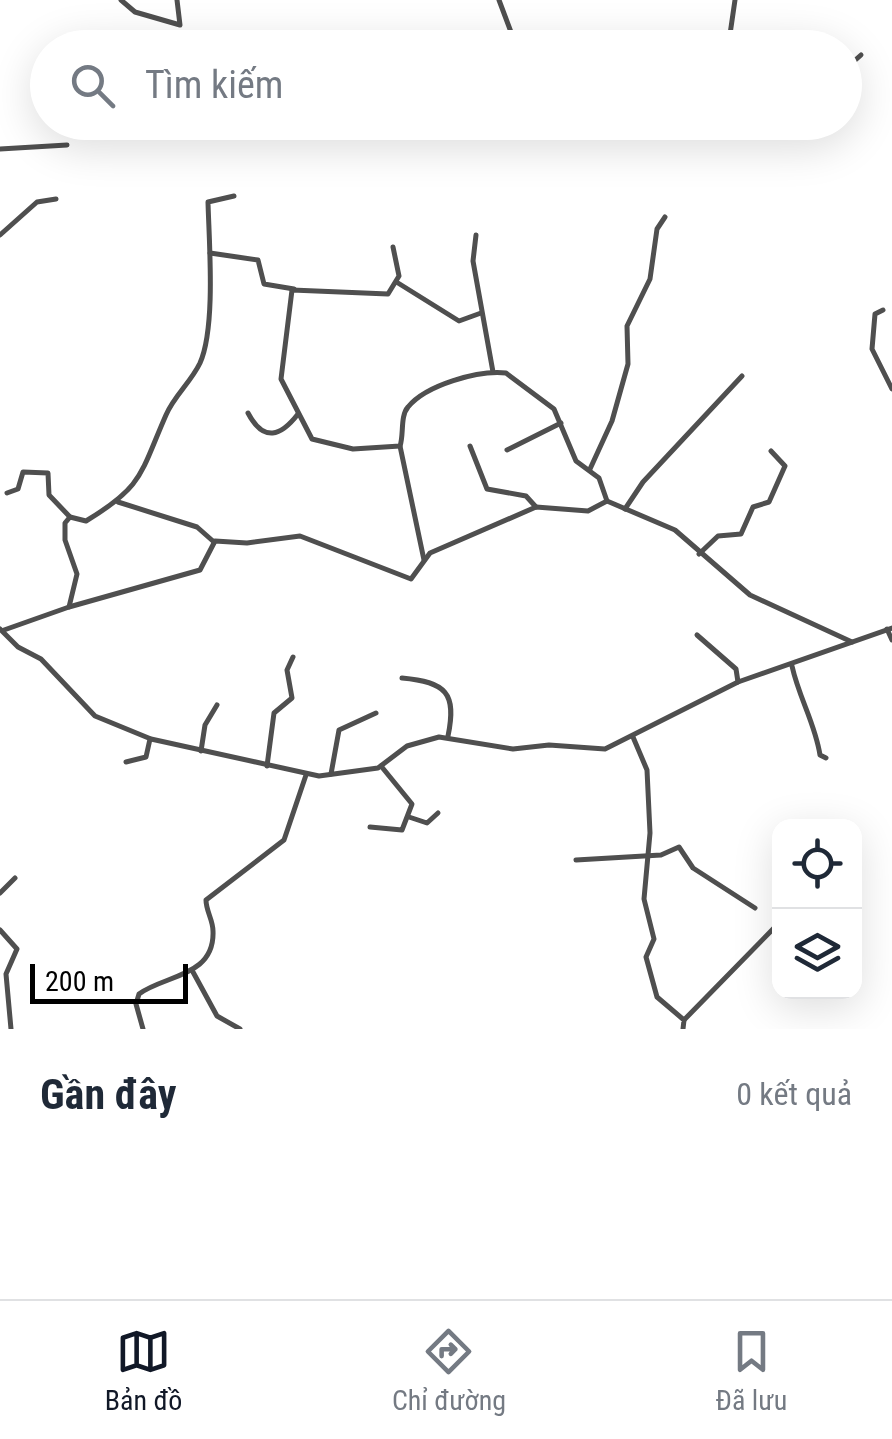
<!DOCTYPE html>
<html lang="vi">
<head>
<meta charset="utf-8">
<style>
  :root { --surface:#fff; --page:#f2f2f3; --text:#1f2937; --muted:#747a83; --line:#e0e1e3; --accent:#111827 }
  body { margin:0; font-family:"Roboto Condensed",sans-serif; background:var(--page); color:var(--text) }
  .controls { position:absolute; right:30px; bottom:30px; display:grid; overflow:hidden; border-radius:20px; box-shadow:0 10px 40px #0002 }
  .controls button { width:90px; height:90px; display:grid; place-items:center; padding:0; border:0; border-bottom:2px solid var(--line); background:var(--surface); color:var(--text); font:50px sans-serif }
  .scale { position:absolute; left:30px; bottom:25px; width:158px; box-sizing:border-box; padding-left:10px; border:5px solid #000; border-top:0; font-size:28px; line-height:35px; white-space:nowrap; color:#000; -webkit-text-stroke:8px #fff; paint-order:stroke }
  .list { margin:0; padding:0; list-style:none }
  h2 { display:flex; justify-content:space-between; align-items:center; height:130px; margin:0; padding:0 40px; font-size:42px }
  h2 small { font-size:32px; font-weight:400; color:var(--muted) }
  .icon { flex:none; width:55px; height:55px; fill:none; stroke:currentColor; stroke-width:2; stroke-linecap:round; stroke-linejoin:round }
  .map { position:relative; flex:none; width:892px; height:1029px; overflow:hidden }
  .search { position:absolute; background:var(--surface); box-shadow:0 10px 40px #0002; left:30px; right:30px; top:30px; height:110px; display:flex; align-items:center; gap:25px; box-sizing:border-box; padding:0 35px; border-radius:55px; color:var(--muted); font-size:38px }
  .sheet { height:270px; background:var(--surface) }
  nav { display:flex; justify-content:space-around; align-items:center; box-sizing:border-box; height:140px; border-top:2px solid var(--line); background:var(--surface); font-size:28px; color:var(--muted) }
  nav a { display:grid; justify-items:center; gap:5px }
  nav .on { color:var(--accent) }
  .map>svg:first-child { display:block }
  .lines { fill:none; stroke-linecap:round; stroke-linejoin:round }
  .minor { stroke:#4f4f4f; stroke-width:5 }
</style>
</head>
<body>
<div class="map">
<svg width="892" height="1029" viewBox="0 0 892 1029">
  <rect width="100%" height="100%" fill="#fff"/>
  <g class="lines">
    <g class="minor">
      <path d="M121,0l14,12 45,13 -3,-25"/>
      <path d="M499,0l18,48"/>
      <path d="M728,48l7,-48"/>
      <path d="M844,70l17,-15"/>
      <path d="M464,122l1,4"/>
      <path d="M0,149l67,-4"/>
      <path d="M0,235l37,-33 19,-3"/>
      <path d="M476,235l-3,26 20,111"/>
      <path d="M393,247l6,29 -11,18 -96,-4 -11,89 31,60 41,10 47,-3c4,-11 0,-30 8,-39 18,-22 70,-37 98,-34l48,36 22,52 23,17 8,23 68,29 75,65 102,47"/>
      <path d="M210,253l48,7 6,24 30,5"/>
      <path d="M398,283l61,38 22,-8"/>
      <path d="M883,310l-8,4 -3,35 20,40"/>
      <path d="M248,413c16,30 33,23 50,1"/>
      <path d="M400,446l24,114"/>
      <path d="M470,446l17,43 39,7 10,11"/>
      <path d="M507,450l54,-27"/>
      <path d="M590,469l22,-48 16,-57 -1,-38 23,-47 7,-50 8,-12"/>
      <path d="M7,493l11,-4 5,-17 25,1 1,22 21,22"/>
      <path d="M118,502l79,25 17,15"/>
      <path d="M625,509l18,-27 99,-106"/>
      <path d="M699,554l19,-18 23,-2 12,-27 16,-5 16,-36 -14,-15"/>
      <path d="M69,607l131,-37 15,-29 32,2 53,-7 111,43 19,-26 106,-46 52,4 19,-10"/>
      <path d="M0,629l18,18 23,12 54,57 56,23 168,37 59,-8 29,-22 32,-9 74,12 36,-4 56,4 133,-67 154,-54"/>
      <path d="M887,629l5,11"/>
      <path d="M4,630l65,-23 8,-33 -12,-34v-17l5,-6 16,4c58,-35 54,-47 80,-106 8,-19 25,-33 34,-52 16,-36 9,-121 8,-161l26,-6"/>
      <path d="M697,635l39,34 2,13"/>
      <path d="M792,666c7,32 23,57 28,89l6,3"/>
      <path d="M402,678c44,4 55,15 46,58"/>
      <path d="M633,737l14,33 3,63 -6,66 10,40 -8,18 11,40 27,23 -1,9"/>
      <path d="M201,751l4,-26 12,-20"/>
      <path d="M126,762l20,-5 4,-18"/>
      <path d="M267,766l7,-53 18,-15 -5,-28 6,-13"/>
      <path d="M331,774l8,-44 37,-17"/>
      <path d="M409,817l18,6 11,-10"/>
      <path d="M370,827l32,3 10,-26 -31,-38"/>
      <path d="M576,860l85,-5 18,-8 14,21 62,40"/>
      <path d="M0,893l15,-15"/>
      <path d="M0,930l17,19 -11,25 5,55"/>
      <path d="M193,972l24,44 23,13"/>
      <path d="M684,1020l90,-92 6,1"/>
      <path d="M143,1029l-7,-25 3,-10c25,-19 76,-17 74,-63 0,-11 -7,-20 -7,-31l78,-60 22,-65"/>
    </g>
  </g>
</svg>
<div class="controls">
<button><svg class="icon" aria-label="locate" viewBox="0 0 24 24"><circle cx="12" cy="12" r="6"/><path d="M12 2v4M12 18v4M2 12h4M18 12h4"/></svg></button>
<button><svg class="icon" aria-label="layers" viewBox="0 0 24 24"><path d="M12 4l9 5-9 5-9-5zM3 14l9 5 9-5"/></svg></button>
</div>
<div class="scale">200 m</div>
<div class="search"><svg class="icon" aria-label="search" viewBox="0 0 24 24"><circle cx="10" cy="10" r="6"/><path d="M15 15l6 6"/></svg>Tìm kiếm</div>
</div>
<section class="sheet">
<h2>Gần đây<small>0 kết quả</small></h2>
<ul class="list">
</ul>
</section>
<nav>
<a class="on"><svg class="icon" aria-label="map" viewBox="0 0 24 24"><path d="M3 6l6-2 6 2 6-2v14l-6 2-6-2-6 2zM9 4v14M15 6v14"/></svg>Bản đồ</a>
<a><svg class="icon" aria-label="directions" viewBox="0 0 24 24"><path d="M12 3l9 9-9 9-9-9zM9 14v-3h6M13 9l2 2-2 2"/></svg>Chỉ đường</a>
<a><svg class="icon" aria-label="saved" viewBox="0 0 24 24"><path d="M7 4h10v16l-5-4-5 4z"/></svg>Đã lưu</a>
</nav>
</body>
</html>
